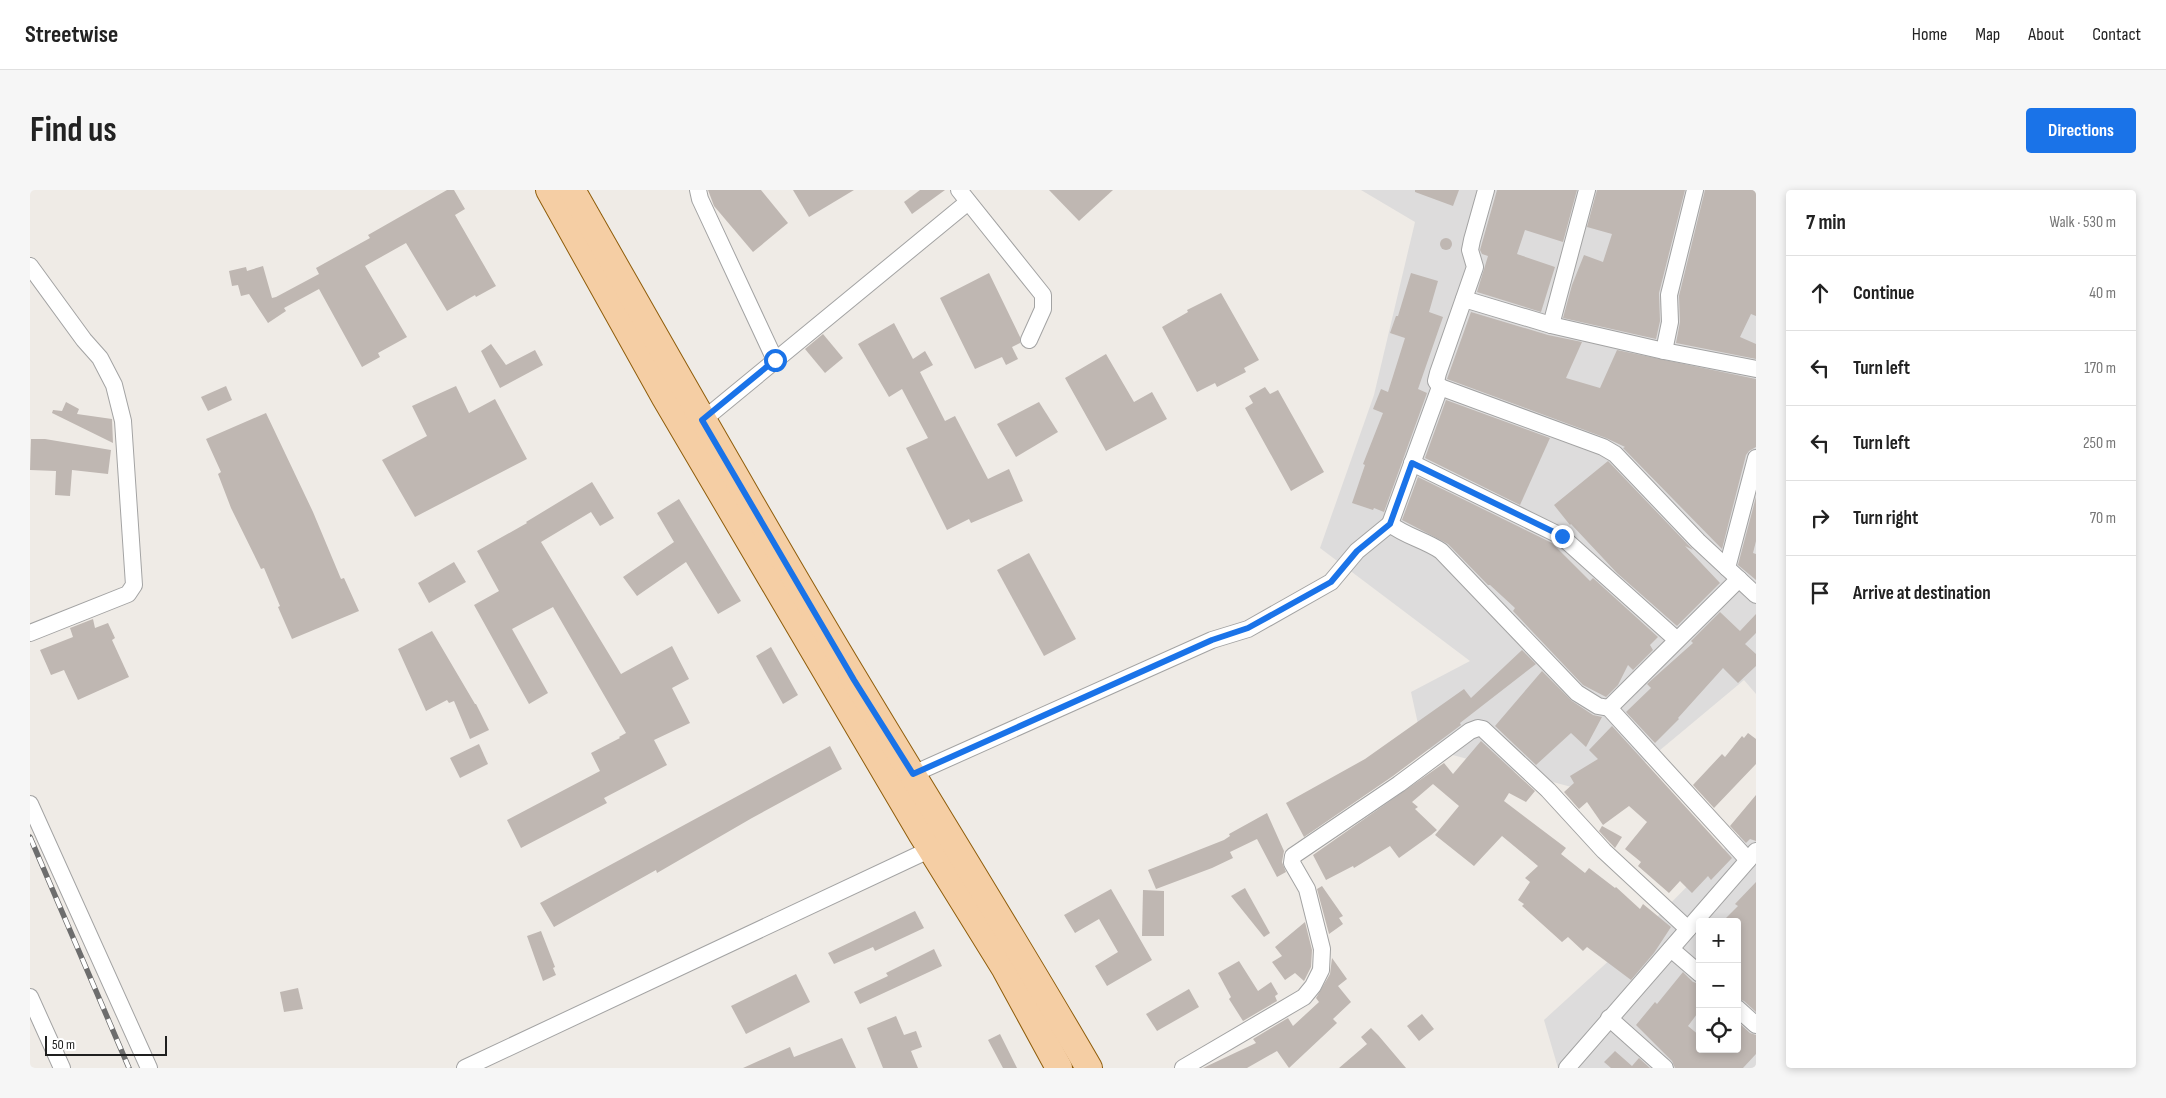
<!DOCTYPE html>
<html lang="en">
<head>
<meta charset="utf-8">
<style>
  :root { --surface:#fff; --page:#f6f6f6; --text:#222; --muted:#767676; --line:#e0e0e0; --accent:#1a73e8 }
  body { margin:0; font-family:"Sofia Sans Condensed",sans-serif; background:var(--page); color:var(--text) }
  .controls { position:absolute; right:15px; bottom:15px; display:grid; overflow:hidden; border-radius:5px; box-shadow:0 2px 8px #0003 }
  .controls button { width:45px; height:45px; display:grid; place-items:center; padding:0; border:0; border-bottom:1px solid var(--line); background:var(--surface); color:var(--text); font:25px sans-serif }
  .scale { position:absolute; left:15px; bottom:12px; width:122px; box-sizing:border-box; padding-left:5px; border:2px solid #1f1f1f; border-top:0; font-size:14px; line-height:18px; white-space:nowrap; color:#1f1f1f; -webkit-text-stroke:4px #fff; paint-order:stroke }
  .stop { position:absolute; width:15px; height:15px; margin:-11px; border:4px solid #1a73e8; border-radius:50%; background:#fff }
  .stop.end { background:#1a73e8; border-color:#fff; box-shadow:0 1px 5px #0008 }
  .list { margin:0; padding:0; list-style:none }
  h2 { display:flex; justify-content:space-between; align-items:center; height:65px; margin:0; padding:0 20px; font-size:21px }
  h2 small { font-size:16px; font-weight:400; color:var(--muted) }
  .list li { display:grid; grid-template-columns:32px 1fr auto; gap:15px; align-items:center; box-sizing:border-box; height:75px; padding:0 20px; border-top:1px solid var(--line) }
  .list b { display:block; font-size:19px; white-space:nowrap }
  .list em { font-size:16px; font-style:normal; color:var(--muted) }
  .icon { flex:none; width:28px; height:28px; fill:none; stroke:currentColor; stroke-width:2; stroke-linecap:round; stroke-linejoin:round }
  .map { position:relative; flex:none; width:1726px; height:878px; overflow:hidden; border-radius:5px }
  header { display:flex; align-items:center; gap:30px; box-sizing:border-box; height:70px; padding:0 25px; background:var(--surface); border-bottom:1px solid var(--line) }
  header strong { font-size:24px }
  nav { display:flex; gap:28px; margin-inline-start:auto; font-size:18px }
  .intro { display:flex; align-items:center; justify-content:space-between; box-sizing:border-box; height:120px; padding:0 30px }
  h1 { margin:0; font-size:35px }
  .button { padding:12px 22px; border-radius:5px; background:var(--accent); color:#fff; font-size:18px; font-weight:700 }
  main { display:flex; gap:30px; padding:0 30px }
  aside { flex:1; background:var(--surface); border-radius:5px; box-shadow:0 2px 8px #0003 }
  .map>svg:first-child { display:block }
  .residential { fill:#dddcdc; fill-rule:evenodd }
  .building { fill:#bfb7b2 }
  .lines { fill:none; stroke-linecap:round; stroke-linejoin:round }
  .minor-casing { stroke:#a3a3a3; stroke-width:18 }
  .primary-casing { stroke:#8f5d0a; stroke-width:28 }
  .minor { stroke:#fff; stroke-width:16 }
  .primary { stroke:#f5cea4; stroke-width:26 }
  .rail-casing { stroke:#6d6d6d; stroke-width:5.5 }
  .rail { stroke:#fff; stroke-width:4; stroke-dasharray:11; stroke-linecap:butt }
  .route { stroke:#1a73e8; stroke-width:6 }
</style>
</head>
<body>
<header>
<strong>Streetwise</strong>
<nav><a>Home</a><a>Map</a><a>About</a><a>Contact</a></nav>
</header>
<div class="intro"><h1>Find us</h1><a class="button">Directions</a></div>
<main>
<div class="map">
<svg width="1726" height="878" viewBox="0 0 1726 878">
  <rect width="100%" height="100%" fill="#efebe6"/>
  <g class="residential">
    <path d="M1331,0h395v504l-12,-14 -139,116 -182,-49 -12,-55 59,-31 -150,-113 54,-153 41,-173z"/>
    <path d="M1726,633v245h-198l-14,-48 114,-104 69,-70zM1670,732h37v127h-37z"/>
  </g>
  <g class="building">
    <path d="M417,0h7l11,19 -10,6 41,71 -20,11 -1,-2 -28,16 -41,-68 -41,23 42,71 -29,16 2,4 -18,10 -43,-78 -35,19 2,3 -18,12 -19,-29 -8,2 -3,-11 -6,1 -3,-15 17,-4 1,4 16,-5 9,32 4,-1 43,-23 -3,-6 54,-30 -2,-3z"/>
    <path d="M678,0h53l27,33 -35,29 -39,-46z"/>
    <path d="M763,0h61l-45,27z"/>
    <path d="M890,0h25l-33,24 -8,-12z"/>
    <path d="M1019,0h64l-34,31z"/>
    <path d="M1385,0h44l-6,16 -38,-14z"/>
    <path d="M1467,0h80l-14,52 -38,-12 -8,24 38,13 -14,45 -64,-20 11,-36 -6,-2 -2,-4z"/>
    <path d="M1567,0h88l-26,103 1,28 -4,18 -93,-21 9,-33 12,-30 19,7 9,-28 -25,-7z"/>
    <path d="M1675,0h51v126l-5,-2 -11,23 16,7v15l-80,-16 4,-21 -1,-26z"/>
    <circle cx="1416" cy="54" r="6"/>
    <path d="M959,83l31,64v6l-8,4 6,12 -12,6 -4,-8 -27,12 -35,-71z"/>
    <path d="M1381,83l27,8 -9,31 14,5 -25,72 9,4 -43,119 -10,-4 -1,2 -21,-7 13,-38 -2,-1 20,-51 -10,-4 8,-20 7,3 17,-54 -15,-5 6,-17h2z"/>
    <path d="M1191,103l38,67 -15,8 2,4 -29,15 -2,-4 -18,9 -35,-65 26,-15 -1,-2z"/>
    <path d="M1441,122l77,23 34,7 -16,36 34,10 17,-38 139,29v68l-7,4 -3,4 -24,94 -99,-101 2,-1 -19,-9 -159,-59z"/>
    <path d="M864,133l19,36 12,-8 8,14 -13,7 25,49 10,-5 33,63 21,-10 14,32 -52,22 -2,-4 -22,11 -41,-82 22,-10 -26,-49 -13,8 -31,-53z"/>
    <path d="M793,144l20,24 -18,15 -20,-24z"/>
    <path d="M461,154l15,21 29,-15 8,15 -43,23 -19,-37z"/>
    <path d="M1076,164l28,48 18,-10 15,27 -61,32 -41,-73z"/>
    <path d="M196,196l6,14 -24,11 -7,-14z"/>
    <path d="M426,196l13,27 26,-14 32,60 -112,58 -33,-57 45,-24 -15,-30z"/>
    <path d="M1235,197l5,7 8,-4 46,82 -33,19 -46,-83 8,-5 -4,-7z"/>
    <path d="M1416,210l104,38 -30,67 -95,-47z"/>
    <path d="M36,212l13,7 -2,5 35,5 1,24 -61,-30 1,-3 9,1z"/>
    <path d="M1009,212l19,30 -42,25 -19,-33z"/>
    <path d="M236,223l47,99 28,67 3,-1 15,33 -67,28 -14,-32 2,-1 -16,-38 -3,1 -30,-61 -13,-34 3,-2 -15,-33z"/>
    <path d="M1,249h14l66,11 -3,24 -36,-4 -2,26 -15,-1 1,-24 -26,-1z"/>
    <path d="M1578,271l85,89 -8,-4 35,37 -43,43 -60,-53 -46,-49 -1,1 -16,-20z"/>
    <path d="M1388,287l134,66 38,38 3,-3 65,59 -8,8 3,5 -20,20 -5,-5 -10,20 -12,12 -23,-12 -70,-74 2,-3 -25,-23h-2l-40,-41 -46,-24z"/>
    <path d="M562,292l22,36 -14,8 -9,-14 -50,30 80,132 51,-28 17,33 -17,9 18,35 -36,17 13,25 -63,33 3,5 -86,45 -14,-28 93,-49 -9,-18 29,-15 -1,-1 7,-4 -73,-126 -41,22 36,64 -19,11 -55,-99 25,-14 -22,-40 50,-28 -1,-1z"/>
    <path d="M1726,307v44l-3,12 3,1v26l-18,-15z"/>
    <path d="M649,309l62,102 -23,13 -32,-52 -49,34 -14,-19 51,-35 -17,-29z"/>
    <path d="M999,363l47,86 -32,17 -47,-86z"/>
    <path d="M424,372l12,20 -37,21 -11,-20z"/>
    <path d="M1690,422l20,19 16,-17v19l-11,11 11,10v12l-18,17 -15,-15 -45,50 1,1 -24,24 -29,-31 25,-24 -4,-4 46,-41 -2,-2z"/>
    <path d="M63,429l2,9 13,-5 7,15 -3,2 17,37 -51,23 -14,-30 -13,5 -11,-25 33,-13 -3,-9z"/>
    <path d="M402,441l43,73h1l13,26 -19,9 -16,-38 -5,2 -2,-3 -21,11 -28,-62z"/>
    <path d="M741,457l27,48 -15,9 -27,-48z"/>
    <path d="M1492,460l14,14 -76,59 1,2 -68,51 -89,61 -18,-34 79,-44 99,-70 7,9z"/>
    <path d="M1512,481l30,30 21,14 9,2 -16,30 -15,-14 -35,32 -41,-39z"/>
    <path d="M1582,536l120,132 -21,22 -3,-4 -16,17 -12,-12 -11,12 -31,-27 3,-4 -16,-13 22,-27 -18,-16 -26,19 -16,-23 -8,7 -15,-17 10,-9 -4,-7 28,-17 -9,-9z"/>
    <path d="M1718,543l8,6v25l-42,44 -21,-23 29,-31 3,3 17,-21 2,2z"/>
    <path d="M1451,551l54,50 -9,11 -17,-9 -5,8 62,47 -5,6 24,19 4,-5 26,20 1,-1 24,22 3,-5 28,23 -17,26 -23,27 -44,-33 -4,4 -15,-14 -6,5 -40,-36 2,-2 -6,-4 12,-18 -5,-4 13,-12 -36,-30 -28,30 -39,-31 24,-29 -26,-22 -21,18 6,5 -3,2 22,21 -6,5 -32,23 -9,-12 -36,22 -1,-2 -27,14 -13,-25 131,-92 9,11z"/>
    <path d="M449,554l9,20 -28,14 -10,-20z"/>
    <path d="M800,556l12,23 -90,49 -95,55 -1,-3 -102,57 -14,-24z"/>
    <path d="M1726,605v46l-6,-2 -4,4 -16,-17z"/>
    <path d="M1237,623l17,38 -2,11 4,10 -9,5 -20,-38 -27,13 3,6 -21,10 -56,21 -8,-19 76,-30 6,-4 -1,-2z"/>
    <path d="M1572,636l20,11 -7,11 -16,-17z"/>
    <path d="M1726,692v130l-12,-11 -7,-3v-76h-15l16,-16 -3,-2z"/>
    <path d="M1292,696l21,30 -4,2 4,6 -14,10 -12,-45z"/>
    <path d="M1215,698l25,45 -6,4 -33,-41z"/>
    <path d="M1081,699l41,71 -45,26 -12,-20 23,-14 -19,-33 -24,14 -11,-18z"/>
    <path d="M1113,700l21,1v45h-22z"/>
    <path d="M885,721l9,17 -49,23 -2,-4 -39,17 -6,-11z"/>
    <path d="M1275,732l7,28 -1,17 -7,14 -9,-8 -10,7 -13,-18 10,-6 -7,-9z"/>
    <path d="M511,741l14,36 -2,1 3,7 -13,6 -16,-45z"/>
    <path d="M904,759l8,17 -82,38 -6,-12 34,-16 -2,-3z"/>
    <path d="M1302,768l15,21 -9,7 13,16 -18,17 4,4 -48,45 -12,-17 -30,17h-44l53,-25 -3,-4 35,-21 5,8 26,-24 -3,-4 14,-24z"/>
    <path d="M1209,771l19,30 13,-9 7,12 -3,2 2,5 -34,20 -14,-22 2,-2 -13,-24z"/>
    <path d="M1653,782l10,10 7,2v26l-12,16 12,10v13h37v-22l3,-3 10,9 6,2v19l-13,14h-68l-3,-7 -36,-36 19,-23 2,2z"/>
    <path d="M766,784l14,28 -64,32 -15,-28z"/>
    <path d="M268,798l5,21 -19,3 -4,-20z"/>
    <path d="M1159,799l10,18 -42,24 -11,-17z"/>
    <path d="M1392,824l12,15 -15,12 -12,-15z"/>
    <path d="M866,826l8,19 12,-4 6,16 -11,4 7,17h-35l-16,-40z"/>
    <path d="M1341,838l7,7 28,33h-67l28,-24 -6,-7z"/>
    <path d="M970,844l17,34h-14l-15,-28z"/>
    <path d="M812,848l14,30h-113l47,-21 4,10z"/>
    <path d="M1585,861l17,15 7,-8 11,10h-39l-7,-6z"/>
  </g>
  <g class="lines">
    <defs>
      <g id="minor">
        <path d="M668,0l2,9 75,161"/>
        <path d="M929,0l84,105v14l-14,31"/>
        <path d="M1456,0l-14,50 -2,10 5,17 -37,106 -2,8 4,6 -50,137c15,12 35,16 51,27l136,142 21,13 11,2 139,152"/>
        <path d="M0,76l54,74 16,18 14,27 9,36 11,164 -6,9 -98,39"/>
        <path d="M1434,109l87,26 113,26 92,18"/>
        <path d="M1521,135l36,-135"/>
        <path d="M1634,161l6,-29 -1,-27 26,-105"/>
        <path d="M1410,197l163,60 12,7 83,87 58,54"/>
        <path d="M673,230l265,-218"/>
        <path d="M1382,273l149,73 116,104"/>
        <path d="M1697,378l29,-110"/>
        <path d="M1579,518l130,-129"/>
        <path d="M883,584l299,-134 36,-11 83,-47 26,-31 33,-27"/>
        <path d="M0,614l119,264"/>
        <path d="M1641,759l29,25"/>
        <path d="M0,807l32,71"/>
        <path d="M1707,818l19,17"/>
        <path d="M1579,828l56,50"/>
        <path d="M435,878l466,-219"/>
        <path d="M1153,878l121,-71 9,-11 8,-16 1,-21 -15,-60 -15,-26 1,-7 106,-72 71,-53 8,-3 5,1 65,61 56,61 84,78"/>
        <path d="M1537,878l189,-217"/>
      </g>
      <g id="primary">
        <path d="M519,0l116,208 257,437 83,134 54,99"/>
        <path d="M542,0c93,163 185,327 282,488 78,130 159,259 235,390"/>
      </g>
    </defs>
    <use href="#minor" class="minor-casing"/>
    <use href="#primary" class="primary-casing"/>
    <use href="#minor" class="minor"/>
    <use href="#primary" class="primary"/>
    <defs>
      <path id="rail" d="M0,647l99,231"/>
    </defs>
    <use href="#rail" class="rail-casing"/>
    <use href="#rail" class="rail"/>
  </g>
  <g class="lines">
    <path class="route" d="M745,170l-73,60 152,260 59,94 299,-134 36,-12 83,-46 26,-31 33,-27 22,-61 150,73"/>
  </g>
</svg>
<div class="controls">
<button>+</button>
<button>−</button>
<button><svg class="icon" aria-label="locate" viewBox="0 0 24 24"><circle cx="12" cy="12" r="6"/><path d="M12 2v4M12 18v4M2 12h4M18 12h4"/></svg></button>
</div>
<div class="scale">50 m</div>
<div class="stop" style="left:745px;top:170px"></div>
<div class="stop end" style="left:1532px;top:346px"></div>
</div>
<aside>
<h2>7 min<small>Walk · 530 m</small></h2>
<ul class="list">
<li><svg class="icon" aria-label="ahead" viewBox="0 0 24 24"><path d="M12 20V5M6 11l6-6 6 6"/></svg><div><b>Continue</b></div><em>40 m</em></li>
<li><svg class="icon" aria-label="left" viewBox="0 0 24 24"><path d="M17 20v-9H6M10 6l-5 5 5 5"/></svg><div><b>Turn left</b></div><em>170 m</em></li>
<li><svg class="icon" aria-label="left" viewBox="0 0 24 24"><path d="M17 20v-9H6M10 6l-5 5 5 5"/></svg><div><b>Turn left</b></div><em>250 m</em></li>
<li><svg class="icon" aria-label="right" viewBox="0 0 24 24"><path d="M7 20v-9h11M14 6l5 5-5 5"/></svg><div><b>Turn right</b></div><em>70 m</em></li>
<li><svg class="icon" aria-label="arrive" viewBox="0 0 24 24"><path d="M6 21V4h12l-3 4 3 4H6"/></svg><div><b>Arrive at destination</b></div></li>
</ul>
</aside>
</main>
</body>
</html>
